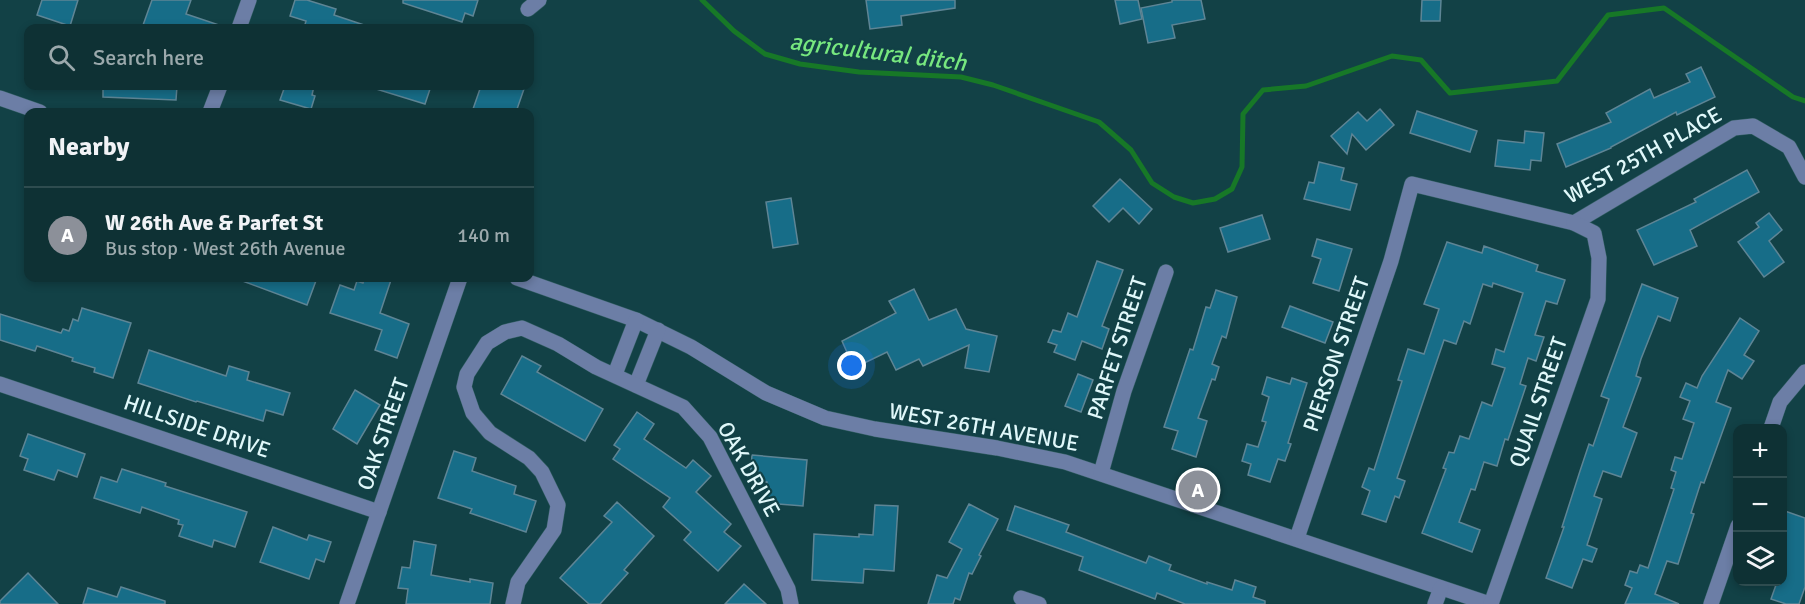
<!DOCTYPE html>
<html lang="en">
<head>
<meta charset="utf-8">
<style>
  :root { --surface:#0e3134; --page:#17393c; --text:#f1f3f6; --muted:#9ba9ac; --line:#2e4c4f; --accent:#8c9099 }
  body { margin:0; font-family:Signika,sans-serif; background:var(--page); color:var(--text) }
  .controls { position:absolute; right:18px; bottom:18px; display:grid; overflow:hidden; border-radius:12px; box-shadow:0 3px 9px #0003 }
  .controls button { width:54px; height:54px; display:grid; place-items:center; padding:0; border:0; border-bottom:2px solid var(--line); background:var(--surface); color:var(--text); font:30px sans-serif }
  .you { position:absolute; left:852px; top:366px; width:21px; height:21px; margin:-15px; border:4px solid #fff; border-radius:50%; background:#1a73e8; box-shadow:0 0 0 9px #1a73e833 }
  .badge { display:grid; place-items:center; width:39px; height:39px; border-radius:50%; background:var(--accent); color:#fff; font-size:20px; font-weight:700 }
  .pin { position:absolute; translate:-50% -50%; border:3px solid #fff; box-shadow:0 2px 6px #0006 }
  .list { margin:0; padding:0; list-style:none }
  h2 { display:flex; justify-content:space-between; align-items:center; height:78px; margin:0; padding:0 24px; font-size:26px }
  h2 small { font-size:20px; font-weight:400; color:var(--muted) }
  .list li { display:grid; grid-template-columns:39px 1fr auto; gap:18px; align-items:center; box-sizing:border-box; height:96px; padding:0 24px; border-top:2px solid var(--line) }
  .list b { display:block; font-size:22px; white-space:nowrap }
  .list p { margin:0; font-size:20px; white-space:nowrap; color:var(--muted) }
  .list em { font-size:20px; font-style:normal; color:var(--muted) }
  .icon { flex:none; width:33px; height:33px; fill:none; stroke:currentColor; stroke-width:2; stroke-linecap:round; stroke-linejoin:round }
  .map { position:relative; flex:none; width:1805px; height:604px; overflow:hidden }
  .search { position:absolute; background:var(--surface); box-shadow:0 3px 9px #0003; left:24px; top:24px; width:510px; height:66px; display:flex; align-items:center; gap:15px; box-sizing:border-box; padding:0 21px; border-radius:12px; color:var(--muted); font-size:22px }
  .panel { position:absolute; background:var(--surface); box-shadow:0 3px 9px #0003; left:24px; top:108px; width:510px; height:174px; border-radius:12px }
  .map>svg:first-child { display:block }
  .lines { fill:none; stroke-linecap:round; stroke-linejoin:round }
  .stream { stroke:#177827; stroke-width:5 }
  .building { fill:#176d88; stroke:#5e8595; stroke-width:1.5 }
  .minor-casing { stroke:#335e63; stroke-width:16 }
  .minor { stroke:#6c7ea6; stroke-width:15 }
  .labels { text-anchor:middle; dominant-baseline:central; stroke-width:4.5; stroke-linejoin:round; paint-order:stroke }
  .street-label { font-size:22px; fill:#e0f8fa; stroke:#124146 }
  .water-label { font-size:24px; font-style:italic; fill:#77e77f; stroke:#124146 }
</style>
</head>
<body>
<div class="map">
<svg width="1805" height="604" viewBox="0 0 1805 604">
  <rect width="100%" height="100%" fill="#124146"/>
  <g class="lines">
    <path class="stream" d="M702,0l32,31 31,23 35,10 59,8 102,5 32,8 106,37 32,28 21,33 22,14 19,6 22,-4 17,-10 10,-22 1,-53 20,-24 43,-4 86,-30 29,4 29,33 107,-12 51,-66 56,-7 129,89 12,4"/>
  </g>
  <g class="building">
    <path d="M42,0h36l-8,26 -33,-11z"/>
    <path d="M152,0h39l-5,14 36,12v2h-80z"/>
    <path d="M295,0h12l29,9 -2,6 33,11 -1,2h-62l2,-7 -16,-5z"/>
    <path d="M403,0h75l-5,16 -8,-3 -3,9 -59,-19z"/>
    <path d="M866,0h89v8l-54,8 1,9 -32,4z"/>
    <path d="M1115,0h23l4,19 -22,5z"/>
    <path d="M1172,0h29l4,19 -33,6 3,13 -27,5 -7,-35 31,-6z"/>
    <path d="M1422,0h19l-1,21h-19z"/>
    <path d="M1701,67l14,30 -38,18 -1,-3 -65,35v1l-45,19 -9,-23 54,-22 -5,-9 44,-24 4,9 36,-16 -4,-8z"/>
    <path d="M103,86h74l-1,14 -73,-3z"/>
    <path d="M285,86h29l-2,9 3,1 -4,13 -31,-9z"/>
    <path d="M376,86h55l-6,18 -49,-15z"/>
    <path d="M481,86h44l-9,26h-44z"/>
    <path d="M1380,109l14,16 -28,25 -14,-16 -5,20 -16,-18 27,-24 9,9z"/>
    <path d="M1417,111l60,20 -7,21 -60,-19z"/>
    <path d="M1525,131l19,2 -3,28 -10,-1 -1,10 -35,-4 3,-26 26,3z"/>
    <path d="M1319,162l25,6 -3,12 16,4 -7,26 -46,-11 5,-17 5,1z"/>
    <path d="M1747,170l12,22 -69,38 7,16 -43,19 -17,-35 59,-28 -2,-3z"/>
    <path d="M1120,179l32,30 -13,15 -16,-16 -14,14 -16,-16z"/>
    <path d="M791,198l7,46 -25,4 -7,-46z"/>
    <path d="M1769,213l13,17 -13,11 15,21 -20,15 -26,-35 21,-15 -3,-4z"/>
    <path d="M1262,215l8,24 -42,13 -8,-24z"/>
    <path d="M1317,239l35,10 -13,42 -26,-8 8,-24 -9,-3z"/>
    <path d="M1447,242l35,11 2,-7 54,19 -2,6 29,9 -8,24 -11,-3 -11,34 9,2 -8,24 -8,-3 -8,26 6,2 -18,54 -3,-1 -8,27 -13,-4 -9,28 -4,-1 -12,33 21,8 -8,22 -50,-19 24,-64 -3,-1 6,-16 5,1 6,-17 9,3 13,-37 10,4 13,-38 -13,-4 4,-15 8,3 19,-59 -30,-10 -1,4 -9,-3 -13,40 -6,-3 -8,23 -12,-4 -47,138 8,3 -6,17 -4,-2 -9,26 -24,-8 8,-23 -8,-4 7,-19 5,2 28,-89 -4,-1 10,-31 16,5 15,-45 -15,-5z"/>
    <path d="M1097,261l26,9 -21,56 7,3 -7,20 -20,-8 -7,19 -21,-8 3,-7 -9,-3 5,-12 8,2 7,-19 9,4z"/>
    <path d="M237,278h80l-10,27 -70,-26z"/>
    <path d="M365,278h17l9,2 -11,33 29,11 -12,34 -22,-8 7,-20 -52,-17 10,-28 14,5 3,-9 6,2z"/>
    <path d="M1642,284l36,14 -8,23 -12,-5 -17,43 -5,17 5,2 -18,49 14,6 -16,44 -18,-6 -9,25 8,3 -15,46 10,4 -5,13 -9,-3 -11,29 -26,-10 18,-51h-2l18,-56 9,-27 4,2 16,-47 -8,-3z"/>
    <path d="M914,289l15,31 27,-11 10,20 31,7 -8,36 -24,-4 4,-23 -46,21 -4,-7 -23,11 -9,-18 -33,16 -12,-27 54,-28 -7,-12z"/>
    <path d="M1216,290l21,7 -11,41 -4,-2 -10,28 7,3 -4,13 -3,-1 -14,39 9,3 -11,36 -24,-8 6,-18 -14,-4 26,-78 3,1 13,-43 4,1z"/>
    <path d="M1290,306l43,16 -8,21 -43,-16z"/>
    <path d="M82,308l49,15 -18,55 -19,-6 1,-4 -23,-7 1,-3 -36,-12 -2,5 -35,-11v-26l61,19 2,-4 6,2 4,-12 5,2z"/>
    <path d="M1740,318l19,13 -15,24 10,6 -12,18 -14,-9 -12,32 15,6 -27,75 -3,-1 -10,31 3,1 -16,50 -11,-3 -12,33 24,10h-54l7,-16 -7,-3 5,-14 7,2 3,-8 8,3 26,-79 -3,-1 5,-16 -5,-2 4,-13 7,2 12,-36 -11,-4 7,-18 -10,-4 6,-14 11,5 5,-12z"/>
    <path d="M149,350l77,26 3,-10 20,6 -2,8 43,13 -7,22 -17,-5 -3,11 -66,-20 -1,1 -58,-19z"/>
    <path d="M522,356l19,10 -4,6 66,37 -18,32 -84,-47z"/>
    <path d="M1078,374l15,6 -12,32 -16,-6z"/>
    <path d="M1267,377l23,7 2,-6 15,5 -19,60 3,1 -6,17 -7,-2 -8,23 -22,-7 3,-11 -9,-3 5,-17 11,3 8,-25 -4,-1 7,-24 -7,-3z"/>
    <path d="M355,390l25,15 -23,39 -24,-15z"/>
    <path d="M637,412l17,12 -10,15 42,29 7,-8 18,16 -15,16 35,32 -7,8 17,14 -23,25 -34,-31 7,-8 -28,-25 7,-9 -57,-39 7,-10 -6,-4z"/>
    <path d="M28,434l57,20 -8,23 -19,-7 -4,10 -30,-10 4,-11 -8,-3z"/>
    <path d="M454,451l22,7 -4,13 44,15 -2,8 22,7 -10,31 -56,-19 2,-4 -34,-11z"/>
    <path d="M752,455l55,5 -4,46 -37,-3 1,-21 -17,-1z"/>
    <path d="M122,469l44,14 -1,3 82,26 -12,35 -21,-7 -2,7 -33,-11 4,-11 -5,-1 1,-4 -37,-13 -2,6 -46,-15 7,-21 16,5z"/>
    <path d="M617,502l37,34 -30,34 4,3 -28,31h-11l-29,-26 52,-56 -8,-6z"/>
    <path d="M969,504l29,15 -19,36 2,1 -9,18 -3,-1 -9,27 -5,-2 -2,6h-25l9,-29 10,3 15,-29 -13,-7z"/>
    <path d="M875,505l23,1 -4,65 -30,-2 -1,14 -51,-3 2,-46 45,3v-3l14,1z"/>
    <path d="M1015,506l54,19 -3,7 80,31 3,-7 22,9 -2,5 38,14v-2l25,8 3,-10 21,7 -3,10 12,4v3h-80l-28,-11 -2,6 -76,-29 4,-13 -76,-27z"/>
    <path d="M1782,510l23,8v69l-6,17h-13l-15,-5 6,-17h5z"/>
    <path d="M273,527l34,13 2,-5 22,7 -7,20 -8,-3 -7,20 -49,-17z"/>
    <path d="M414,541l22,4 -5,30 39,7v-3l23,4 -3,21h-84l2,-15 -10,-1 4,-21 8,1z"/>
    <path d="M28,573l30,31h-58v-3z"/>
    <path d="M744,584l22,20h-41z"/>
    <path d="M121,587l44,14v3h-82l5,-16 29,9z"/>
  </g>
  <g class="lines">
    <defs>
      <g id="minor">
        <path d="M528,9l11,-9"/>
        <path d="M239,28l10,-28"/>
        <path d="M0,98l40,14"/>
        <path d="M210,112l10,-26"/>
        <path d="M517,278l119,42 55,27 75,46 59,25 50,11 122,19 68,14 425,142"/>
        <path d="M615,374l21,-54"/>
        <path d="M0,384l379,128"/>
        <path d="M636,385l22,-55"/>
        <path d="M1771,428l9,-26 25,-30"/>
        <path d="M1101,473l23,-82 42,-119"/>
        <path d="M1297,538l94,-277 21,-77 162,39 160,-95 19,-2 36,21 16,30"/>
        <path d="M1021,598l18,6"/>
        <path d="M347,604l113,-326"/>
        <path d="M513,604l5,-22 36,-52 4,-25 -16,-33 -13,-14 -39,-25 -17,-20 -9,-26 3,-13 20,-31 18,-11 17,-4 36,16 38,23 87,40 27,30 78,152 3,15"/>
        <path d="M1435,604l6,-16"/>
        <path d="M1491,604l107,-305 1,-41 -5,-25 -20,-10"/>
        <path d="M1711,604l27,-78"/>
      </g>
    </defs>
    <use href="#minor" class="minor-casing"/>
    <use href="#minor" class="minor"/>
  </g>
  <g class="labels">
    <g class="street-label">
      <text transform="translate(1643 155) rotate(-29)">WEST 25TH PLACE</text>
      <text transform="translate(1117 348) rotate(-72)">PARFET STREET</text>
      <text transform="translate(1336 354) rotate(-71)">PIERSON STREET</text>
      <text transform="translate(1538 402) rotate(-71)">QUAIL STREET</text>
      <text transform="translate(197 426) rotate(19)">HILLSIDE DRIVE</text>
      <text transform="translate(984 427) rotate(10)">WEST 26TH AVENUE</text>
      <text transform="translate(383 434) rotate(-71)">OAK STREET</text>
      <text transform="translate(749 469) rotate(61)">OAK DRIVE</text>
    </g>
    <g class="water-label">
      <text transform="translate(878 52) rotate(7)">agricultural ditch</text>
    </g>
  </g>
</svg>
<div class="controls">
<button>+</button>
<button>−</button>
<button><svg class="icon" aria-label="layers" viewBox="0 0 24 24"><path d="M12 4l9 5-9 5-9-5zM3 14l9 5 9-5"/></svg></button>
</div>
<div class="you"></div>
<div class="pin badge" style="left:1198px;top:490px">A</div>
<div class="search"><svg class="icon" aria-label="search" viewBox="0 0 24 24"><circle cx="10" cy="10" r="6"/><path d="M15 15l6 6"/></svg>Search here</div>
<section class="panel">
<h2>Nearby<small></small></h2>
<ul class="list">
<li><span class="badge">A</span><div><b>W 26th Ave &amp; Parfet St</b><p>Bus stop · West 26th Avenue</p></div><em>140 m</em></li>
</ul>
</section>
</div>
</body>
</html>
